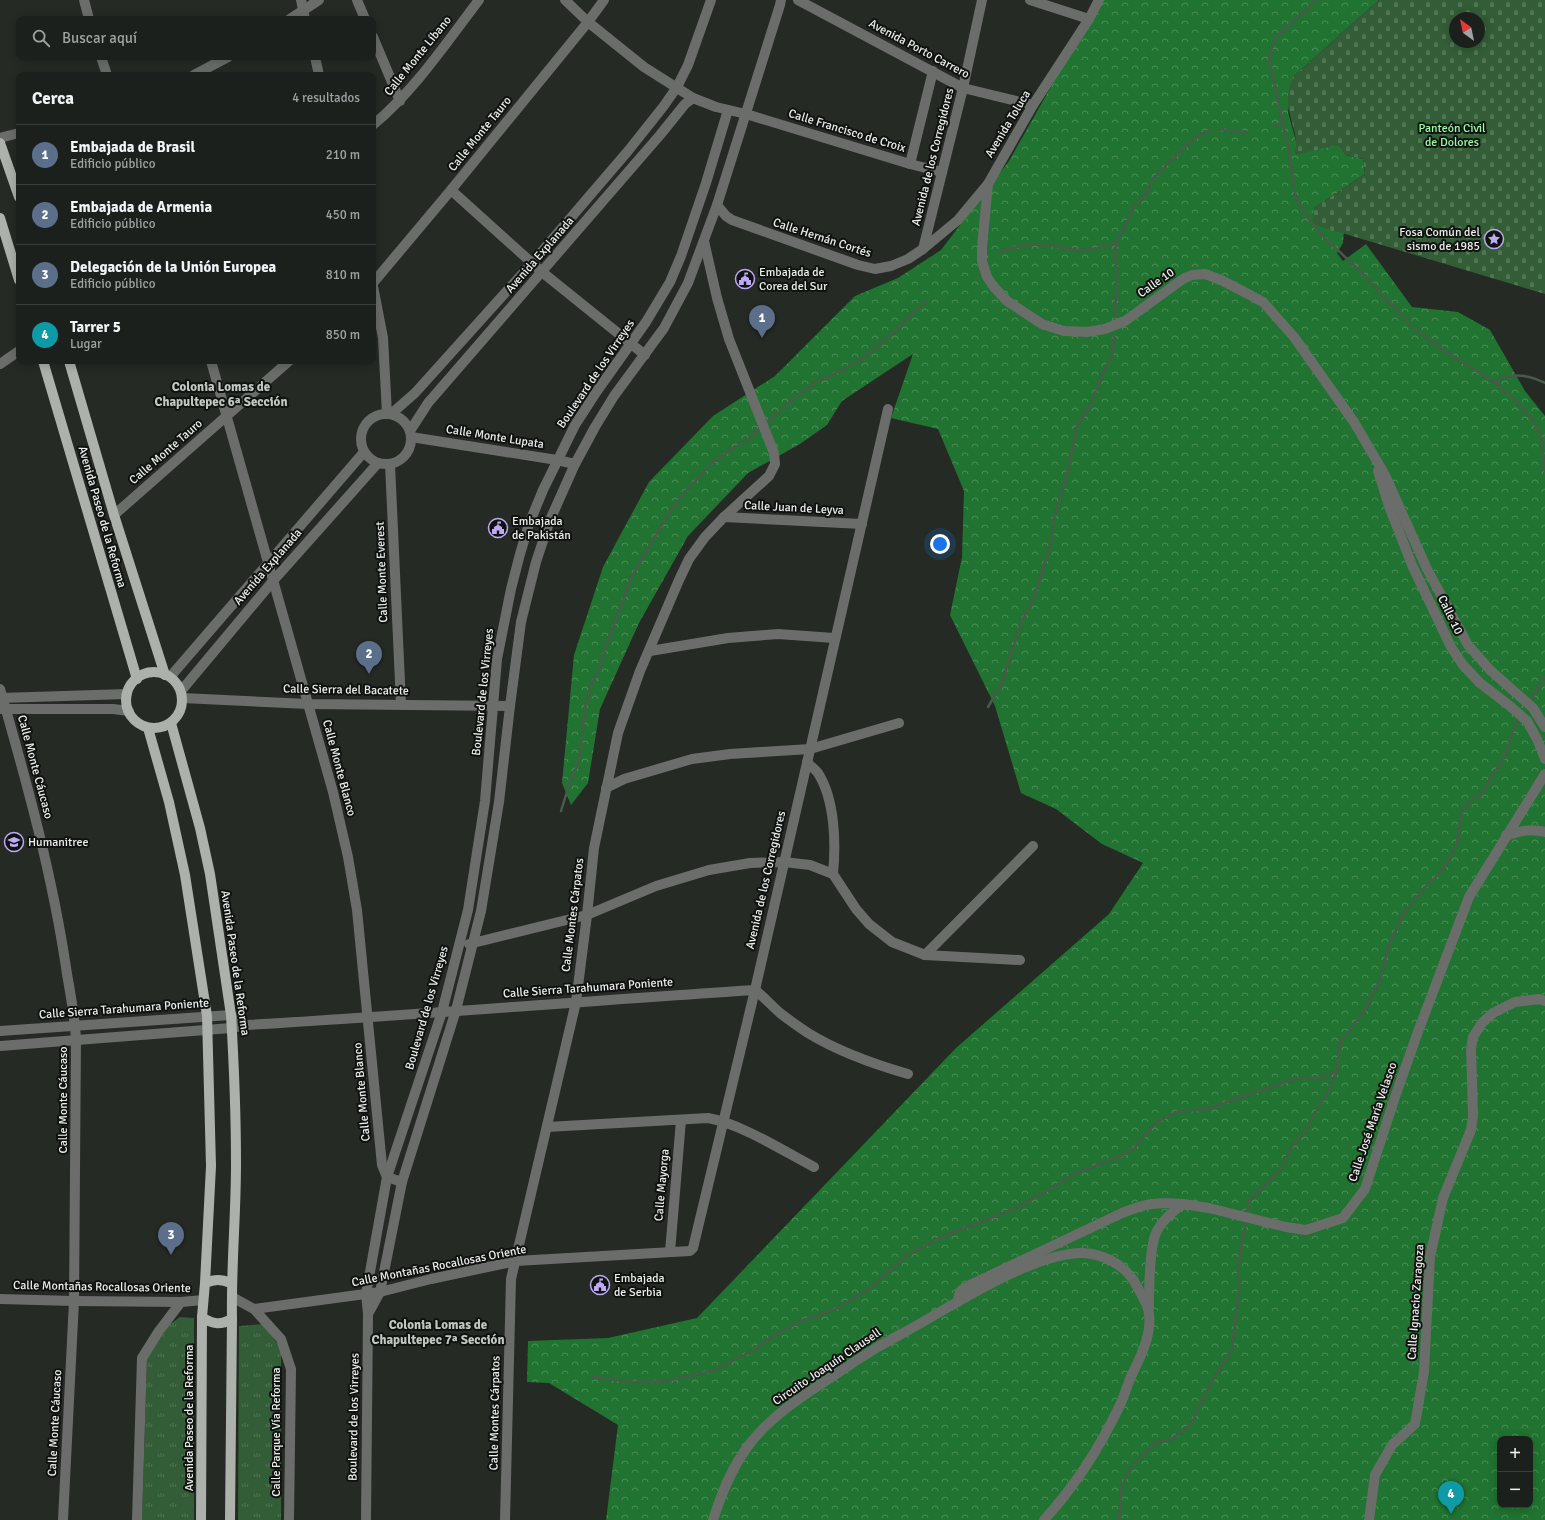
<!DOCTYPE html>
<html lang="es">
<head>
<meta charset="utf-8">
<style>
  :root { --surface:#1c201c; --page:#292d29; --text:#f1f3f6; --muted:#a0a3a3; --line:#3a3e3b; --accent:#bea9f5 }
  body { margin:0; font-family:Signika,sans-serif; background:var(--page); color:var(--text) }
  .controls { position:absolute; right:12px; bottom:12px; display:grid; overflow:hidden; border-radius:8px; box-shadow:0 2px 10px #0003 }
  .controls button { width:36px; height:36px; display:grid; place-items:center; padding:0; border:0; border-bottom:1px solid var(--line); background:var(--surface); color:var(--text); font:20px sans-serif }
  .compass { position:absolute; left:1449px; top:12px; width:36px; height:36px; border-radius:50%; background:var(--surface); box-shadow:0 2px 10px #0003; rotate:327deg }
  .you { position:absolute; left:940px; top:544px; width:14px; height:14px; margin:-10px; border:3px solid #fff; border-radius:50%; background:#1a73e8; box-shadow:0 0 0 6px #1a73e833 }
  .badge { display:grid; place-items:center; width:26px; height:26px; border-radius:50%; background:var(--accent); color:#fff; font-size:13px; font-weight:700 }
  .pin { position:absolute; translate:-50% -33px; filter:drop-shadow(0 1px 2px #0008) }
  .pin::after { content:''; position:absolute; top:21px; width:14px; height:12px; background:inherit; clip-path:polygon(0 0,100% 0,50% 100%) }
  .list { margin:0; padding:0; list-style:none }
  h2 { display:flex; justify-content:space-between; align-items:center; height:52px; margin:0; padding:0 16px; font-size:17px }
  h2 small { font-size:13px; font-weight:400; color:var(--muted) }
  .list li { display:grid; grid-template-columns:26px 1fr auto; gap:12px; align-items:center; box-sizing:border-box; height:60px; padding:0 16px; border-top:1px solid var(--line) }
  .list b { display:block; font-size:15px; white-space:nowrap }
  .list p { margin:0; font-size:13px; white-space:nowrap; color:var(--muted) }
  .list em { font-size:13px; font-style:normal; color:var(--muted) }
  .icon { flex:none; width:22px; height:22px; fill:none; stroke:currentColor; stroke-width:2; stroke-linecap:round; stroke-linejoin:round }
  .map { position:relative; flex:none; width:1545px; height:1520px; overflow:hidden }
  .search { position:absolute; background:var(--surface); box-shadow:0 2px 10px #0003; left:16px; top:16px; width:360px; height:44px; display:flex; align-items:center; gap:10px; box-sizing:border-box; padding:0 14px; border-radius:8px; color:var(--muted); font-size:15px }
  .panel { position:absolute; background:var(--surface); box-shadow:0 2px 10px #0003; left:16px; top:72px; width:360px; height:292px; border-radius:8px }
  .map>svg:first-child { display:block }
  .forest { fill:url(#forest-crowns); fill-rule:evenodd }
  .cemetery { fill:url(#cemetery-stones); fill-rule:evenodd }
  .park { fill:url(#park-tufts) }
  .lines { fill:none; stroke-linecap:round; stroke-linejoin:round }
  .stream { stroke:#485a4a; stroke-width:2.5 }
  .minor { stroke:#6a6d6a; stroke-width:10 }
  .major { stroke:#acb1ac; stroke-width:10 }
  .labels { text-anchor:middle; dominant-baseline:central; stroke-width:4; stroke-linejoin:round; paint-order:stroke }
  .street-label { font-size:12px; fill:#ebefeb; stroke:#101210 }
  .park-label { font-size:12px; fill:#96fda0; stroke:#101210 }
  .poi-label { font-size:12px; fill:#ebefeb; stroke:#101210; text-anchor:start }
  .neighbourhood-label { font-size:13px; font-weight:bold; fill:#c2c9c2; stroke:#101210 }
</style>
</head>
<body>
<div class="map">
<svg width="1545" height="1520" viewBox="0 0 1545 1520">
  <defs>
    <pattern id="forest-crowns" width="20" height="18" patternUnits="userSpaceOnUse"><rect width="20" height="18" fill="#207330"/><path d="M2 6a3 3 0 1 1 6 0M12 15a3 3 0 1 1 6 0" fill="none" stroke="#4b8e58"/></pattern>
    <pattern id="cemetery-stones" width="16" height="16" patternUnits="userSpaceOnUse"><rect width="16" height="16" fill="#325d36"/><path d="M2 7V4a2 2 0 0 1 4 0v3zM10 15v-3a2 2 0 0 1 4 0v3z" fill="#507553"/></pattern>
    <pattern id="park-tufts" width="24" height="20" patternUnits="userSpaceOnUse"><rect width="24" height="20" fill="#325d36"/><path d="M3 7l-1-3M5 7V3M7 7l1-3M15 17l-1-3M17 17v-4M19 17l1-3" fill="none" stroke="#507553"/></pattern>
  </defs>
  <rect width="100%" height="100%" fill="#252a25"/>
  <path class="forest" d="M1100,0h279l-85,76 -6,36 8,29 32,6 10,-3 8,11 17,4 2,15 -51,34 30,21 -1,14 -6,10 6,8 23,-17 46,63 46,5 32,18 35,61 20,25v1104h-939l12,-95 -69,-42 -22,-1 1,-41 80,-3 89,-20 259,-270 153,-134 34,-51 -41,-19 -46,-35 -35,-16 -26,-87 -45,-91 12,-58 2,-66 -26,-62 -47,-11 22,-64 -71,47 -15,24 -27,19 -52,29 -60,63 -49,87 -39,86 -12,74 -17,22 -9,-22 12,-128 29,-88 46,-85 64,-66 62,-40 80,-80 43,-18 43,-28 68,-89zM1500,1439h30v66h-30z"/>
  <path class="cemetery" d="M1379,0h166v294l-233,-70 2,-16 51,-34 -2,-15 -17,-4 -8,-10 -43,10c0,-5 2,-10 1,-15 -4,-25 -15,-39 -2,-64zM1455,18h24v24h-24z"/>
  <g class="park">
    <path d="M180,1317l14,1v202h-52l5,-162 22,-33z"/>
    <path d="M264,1324l17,25v171h-43l1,-194z"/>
  </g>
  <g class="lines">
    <g class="stream">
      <path d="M1317,0l-42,38 -6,20 21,100 6,40 13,22 12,14 45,43 18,20 30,31 31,23 49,31 20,17 18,20 9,17 4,36"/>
      <path d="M1275,127l8,-6"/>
      <path d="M1220,129l10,2 18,1"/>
      <path d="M1000,252c15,-6 29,-9 46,-7 12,1 24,6 37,5 11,0 22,-4 33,-7"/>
      <path d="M1115,317l2,-46 -2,-14 1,-14 10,-19 9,-18 12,-13 2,-9 19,-21 26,-24 11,-7 6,-1"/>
      <path d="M1494,382c5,-2 10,-5 15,-6 12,-2 26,2 36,7"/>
      <path d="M765,424c16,-13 29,-28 47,-39 14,-9 32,-14 46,-24 25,-16 46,-41 69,-60"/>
      <path d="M1530,701l15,-25"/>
      <path d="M988,707l14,-24 19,-60 13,-26 18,-57 1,-19 12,-38 12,-57 15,-23 9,-26 12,-24 1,-18"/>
      <path d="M561,811l9,-29 7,-16 4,-18 4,-41 7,-24 7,-14 6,-21 19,-50 8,-22 37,-63 16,-21 26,-28 19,-14 19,-11 12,-12"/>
      <path d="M1247,1214l2,-13 33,-34 10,-21 12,-13 27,-47 6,-14 3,-29 25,-33 16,-32 7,-30 15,-33 18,-23 22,-23 14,-24 2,-20 4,-15 9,-11 9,-4 24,-39 8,-26 6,-11"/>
      <path d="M593,1377l40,5 33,-1 46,-10 40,-20 20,-14 29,-16 35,-12 33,-20 37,-33 34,-18 79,-31 59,-35 42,-15 14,-9 22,-25 20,-11 31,-3 90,-31h23l16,-6"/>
      <path d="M1119,1520l3,-34 8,-17 26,-27 16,-3 19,-15 19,-39 22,-36 7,-59 -1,-21 8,-50"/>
    </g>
    <g class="minor">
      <path d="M84,0l5,19"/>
      <path d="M301,0l4,19"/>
      <path d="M357,0l8,19"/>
      <path d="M565,0l23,22 56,45 49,31 23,9 30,7 164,50 32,8"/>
      <path d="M798,0l165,88 70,17"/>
      <path d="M1030,0l59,19"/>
      <path d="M290,19l29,-19"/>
      <path d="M373,37l27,64"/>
      <path d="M101,57l6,18"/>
      <path d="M315,57l4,18"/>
      <path d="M194,75l34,-18"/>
      <path d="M373,125c42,-35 73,-82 106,-125"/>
      <path d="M0,138l19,-5"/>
      <path d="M910,164l23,-93"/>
      <path d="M988,184l-6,63v14l5,16 7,10 13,14 35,23 22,7 23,1 18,-3 20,-8 58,-42 9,-4 13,-1 16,6 27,14 15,8 31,35 60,85 31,53 42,94 41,76 22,25 43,38 12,19"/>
      <path d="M451,190l91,82 103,83"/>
      <path d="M717,205l9,11 6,4 126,45 17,4 16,-3 17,-7 15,-10 35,-29 30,-36 45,-79 56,-86 10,-19"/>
      <path d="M923,249l40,-161 19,-88"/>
      <path d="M373,283l78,-93 137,-168 16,-22"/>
      <path d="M373,286l10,52 4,76"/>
      <path d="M211,361l122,431 15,65 9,53 25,255 5,12 15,5"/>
      <path d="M0,364l19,-13"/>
      <circle cx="386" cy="439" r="25"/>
      <path d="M391,414l24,-21 117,-130 96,-112 35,-44 14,-20 11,-22 23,-65"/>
      <path d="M410,431l18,-28 232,-268 25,-31 8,-6"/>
      <path d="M411,437l146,23 18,4"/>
      <path d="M390,464l11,240"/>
      <path d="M1378,471l11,35 23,59 39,82 12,18 17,18 30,23 17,15 10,18 8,20"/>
      <path d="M114,515l175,-154"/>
      <path d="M724,517l138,7"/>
      <path d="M650,651l78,-13 50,-4 56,4"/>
      <path d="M170,677l194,-225"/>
      <path d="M0,689c27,94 53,188 67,285 4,22 8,44 9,66l-2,261 -11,219"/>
      <path d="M181,691l92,-110 105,-118"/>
      <path d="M0,698l127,-4"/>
      <path d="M182,698l126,6 202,2"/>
      <path d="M0,709h113l16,2"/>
      <path d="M807,762c3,4 8,7 11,11 17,27 18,70 15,101"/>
      <path d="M606,788l18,-9 68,-20 38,-5 80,-5 89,-26"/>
      <path d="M1506,836c14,-5 25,-8 39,-4"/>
      <path d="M469,944l118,-29 69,-29 53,-16 41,-7 34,-1 26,3 23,9 23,35 13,15 23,18 33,13 95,5"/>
      <path d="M925,955l108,-109"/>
      <path d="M0,1031l231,-16 16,10"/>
      <path d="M0,1046l231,-18 16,-3c169,-10 338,-24 508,-35 9,7 16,15 25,23 9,7 19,14 28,20 31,19 65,31 100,41"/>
      <path d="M547,1127l161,-9c34,6 75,33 106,49"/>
      <path d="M670,1252l11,-132"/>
      <path d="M232,1297l22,12 27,30 10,30 -2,151"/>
      <path d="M0,1299l74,2 107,1 22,-2"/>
      <path d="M958,1302c1,-13 3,-12 14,-18l150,-71c25,-10 34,-11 61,-9"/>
      <path d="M1149,1308c0,-18 0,-58 7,-75 5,-12 16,-21 27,-29l26,4 77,19 20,3 37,-12 22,-29 31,-95 23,-65 50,-132 76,-123"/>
      <path d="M254,1309l126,-17 51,-13 85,-18 174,-10 3,-3 62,-258 133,-581"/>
      <path d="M368,1314l12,-22 22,-110 54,-172 25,-99 18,-109 11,-96 11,-84 15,-60 14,-42 25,-56 20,-37 19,-31 50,-68 24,-45 29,-78 63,-200 1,-5"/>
      <path d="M137,1520l5,-162 17,-27 22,-29"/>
      <path d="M366,1520l2,-206 -2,-20 21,-117 55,-165 26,-102 17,-109 12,-142 14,-70 9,-35 9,-30 14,-34 32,-65 22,-34 49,-69 24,-40 11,-26 25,-73 22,-73"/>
      <path d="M505,1520l6,-241 65,-277 11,-87 7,-67 24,-115 22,-62 39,-91 10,-21 16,-22 19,-20 45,-41 6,-12 -1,-11 -45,-114 -12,-41 -13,-57"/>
      <path d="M713,1520c9,-28 20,-56 39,-79 20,-25 49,-44 75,-61 17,-11 34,-23 51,-33 14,-8 29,-16 43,-24 40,-23 116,-71 162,-70 20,1 40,11 51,28 5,10 14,22 15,33 3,23 -10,45 -19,65 -4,10 -7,21 -12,30 -19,40 -45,79 -74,111"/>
      <path d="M1369,1520l6,-45 17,-30 23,-21 9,-52 6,-115 13,-59 28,-68 2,-14 -2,-67 2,-12 9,-14 11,-10 22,-11 24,-3 6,2"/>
    </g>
    <g class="major">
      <path d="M0,143l19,54"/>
      <path d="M0,218l19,62"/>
      <path d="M43,361l94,318"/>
      <path d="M69,361l45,154 51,160"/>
      <circle cx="154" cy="700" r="28"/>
      <path d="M171,723l29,105 10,46 21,141c3,50 5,99 5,149 0,52 -5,103 -4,155 -11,6 -19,6 -30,-2l3,-34c10,-4 16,-4 26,0"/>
      <path d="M148,728l21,74 16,73 22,141 4,150 -6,117"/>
      <path d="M201,1520l1,-203"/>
      <path d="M230,1520l2,-201"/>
    </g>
  </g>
  <defs>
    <symbol id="sight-ring" viewBox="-11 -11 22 22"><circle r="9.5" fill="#101210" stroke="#bea9f5" stroke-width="1.5"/><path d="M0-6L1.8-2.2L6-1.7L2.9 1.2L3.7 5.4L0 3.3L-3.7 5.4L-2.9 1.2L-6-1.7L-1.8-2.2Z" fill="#bea9f5"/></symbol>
    <symbol id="civic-ring" viewBox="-11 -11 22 22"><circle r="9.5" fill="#101210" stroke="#bea9f5" stroke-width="1.5"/><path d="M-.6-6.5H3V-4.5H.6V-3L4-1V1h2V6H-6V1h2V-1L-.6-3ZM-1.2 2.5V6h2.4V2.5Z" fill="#bea9f5"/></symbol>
    <symbol id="school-ring" viewBox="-11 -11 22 22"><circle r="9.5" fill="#101210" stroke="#bea9f5" stroke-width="1.5"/><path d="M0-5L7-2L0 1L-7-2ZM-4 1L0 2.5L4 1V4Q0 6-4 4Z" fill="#bea9f5"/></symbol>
  </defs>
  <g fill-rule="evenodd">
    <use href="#sight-ring" x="1483" y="228" width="22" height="22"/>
    <use href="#civic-ring" x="734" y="268" width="22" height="22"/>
    <use href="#civic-ring" x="487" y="517" width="22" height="22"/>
    <use href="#school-ring" x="3" y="831" width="22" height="22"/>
    <use href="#civic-ring" x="589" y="1274" width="22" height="22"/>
  </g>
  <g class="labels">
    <g class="street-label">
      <text transform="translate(919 49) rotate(28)">Avenida Porto Carrero</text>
      <text transform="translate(418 56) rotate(-51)">Calle Monte Líbano</text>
      <text transform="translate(1008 124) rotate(-59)">Avenida Toluca</text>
      <text transform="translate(847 131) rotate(17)">Calle Francisco de Croix</text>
      <text transform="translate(480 134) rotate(-51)">Calle Monte Tauro</text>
      <text transform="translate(933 157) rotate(-76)">Avenida de los Corregidores</text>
      <text transform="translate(822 238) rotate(18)">Calle Hernán Cortés</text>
      <text transform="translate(540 255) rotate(-49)">Avenida Explanada</text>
      <text transform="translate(1156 283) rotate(-35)">Calle 10</text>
      <text transform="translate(596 374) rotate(-56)">Boulevard de los Virreyes</text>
      <text transform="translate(495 437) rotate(9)">Calle Monte Lupata</text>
      <text transform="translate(166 452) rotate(-41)">Calle Monte Tauro</text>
      <text transform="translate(794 508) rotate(3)">Calle Juan de Leyva</text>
      <text transform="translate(102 517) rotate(74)">Avenida Paseo de la Reforma</text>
      <text transform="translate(268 567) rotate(-49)">Avenida Explanada</text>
      <text transform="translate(382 572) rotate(-92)">Calle Monte Everest</text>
      <text transform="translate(1450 615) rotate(64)">Calle 10</text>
      <text transform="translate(346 690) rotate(1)">Calle Sierra del Bacatete</text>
      <text transform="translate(483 692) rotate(-84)">Boulevard de los Virreyes</text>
      <text transform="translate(35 767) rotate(75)">Calle Monte Cáucaso</text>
      <text transform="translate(339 768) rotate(75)">Calle Monte Blanco</text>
      <text transform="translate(766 880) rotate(-77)">Avenida de los Corregidores</text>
      <text transform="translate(573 915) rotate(-83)">Calle Montes Cárpatos</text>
      <text transform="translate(235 963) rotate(82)">Avenida Paseo de la Reforma</text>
      <text transform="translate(588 988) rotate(-4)">Calle Sierra Tarahumara Poniente</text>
      <text transform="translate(427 1008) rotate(-74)">Boulevard de los Virreyes</text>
      <text transform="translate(124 1009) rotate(-4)">Calle Sierra Tarahumara Poniente</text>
      <text transform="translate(362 1092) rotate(-95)">Calle Monte Blanco</text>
      <text transform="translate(63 1100) rotate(-90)">Calle Monte Cáucaso</text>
      <text transform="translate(1373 1122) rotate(-71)">Calle José María Velasco</text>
      <text transform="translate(662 1185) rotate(-85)">Calle Mayorga</text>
      <text transform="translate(439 1266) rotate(-11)">Calle Montañas Rocallosas Oriente</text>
      <text transform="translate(102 1287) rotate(1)">Calle Montañas Rocallosas Oriente</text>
      <text transform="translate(1416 1302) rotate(-86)">Calle Ignacio Zaragoza</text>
      <text transform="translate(827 1367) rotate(-34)">Circuito Joaquín Clausell</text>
      <text transform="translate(495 1413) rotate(-89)">Calle Montes Cárpatos</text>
      <text transform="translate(354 1417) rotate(-89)">Boulevard de los Virreyes</text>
      <text transform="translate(189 1418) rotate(-90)">Avenida Paseo de la Reforma</text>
      <text transform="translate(55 1423) rotate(-87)">Calle Monte Cáucaso</text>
      <text transform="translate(276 1432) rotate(-90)">Calle Parque Vía Reforma</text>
    </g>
    <g class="park-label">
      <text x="1452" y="128">Panteón Civil<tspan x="1452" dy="14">de Dolores</tspan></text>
    </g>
    <g class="poi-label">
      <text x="1480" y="232" text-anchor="end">Fosa Común del<tspan x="1480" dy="14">sismo de 1985</tspan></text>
      <text x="759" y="272">Embajada de<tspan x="759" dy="14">Corea del Sur</tspan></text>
      <text x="512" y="521">Embajada<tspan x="512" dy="14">de Pakistán</tspan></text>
      <text x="28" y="842">Humanitree</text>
      <text x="614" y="1278">Embajada<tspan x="614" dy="14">de Serbia</tspan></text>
    </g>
    <g class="neighbourhood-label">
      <text x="221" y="387">Colonia Lomas de<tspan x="221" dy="15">Chapultepec 6ª Sección</tspan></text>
      <text x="438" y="1325">Colonia Lomas de<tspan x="438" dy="15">Chapultepec 7ª Sección</tspan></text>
    </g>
  </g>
</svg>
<div class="controls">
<button>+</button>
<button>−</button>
</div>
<svg class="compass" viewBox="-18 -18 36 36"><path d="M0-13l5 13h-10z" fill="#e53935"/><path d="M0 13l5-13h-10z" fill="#a0a3a3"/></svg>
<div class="you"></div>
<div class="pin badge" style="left:762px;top:338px;background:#5c6f8a">1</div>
<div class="pin badge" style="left:369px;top:674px;background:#5c6f8a">2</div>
<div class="pin badge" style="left:171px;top:1255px;background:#5c6f8a">3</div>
<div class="pin badge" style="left:1451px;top:1514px;background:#0f9aa8">4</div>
<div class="search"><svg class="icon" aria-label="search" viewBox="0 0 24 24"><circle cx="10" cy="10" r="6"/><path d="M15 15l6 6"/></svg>Buscar aquí</div>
<section class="panel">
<h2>Cerca<small>4 resultados</small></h2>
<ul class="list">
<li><span class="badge" style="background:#5c6f8a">1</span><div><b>Embajada de Brasil</b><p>Edificio público</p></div><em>210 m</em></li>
<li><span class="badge" style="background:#5c6f8a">2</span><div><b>Embajada de Armenia</b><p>Edificio público</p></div><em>450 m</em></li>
<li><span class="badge" style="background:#5c6f8a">3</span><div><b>Delegación de la Unión Europea</b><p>Edificio público</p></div><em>810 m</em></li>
<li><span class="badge" style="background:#0f9aa8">4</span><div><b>Tarrer 5</b><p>Lugar</p></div><em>850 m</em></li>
</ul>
</section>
</div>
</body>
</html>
